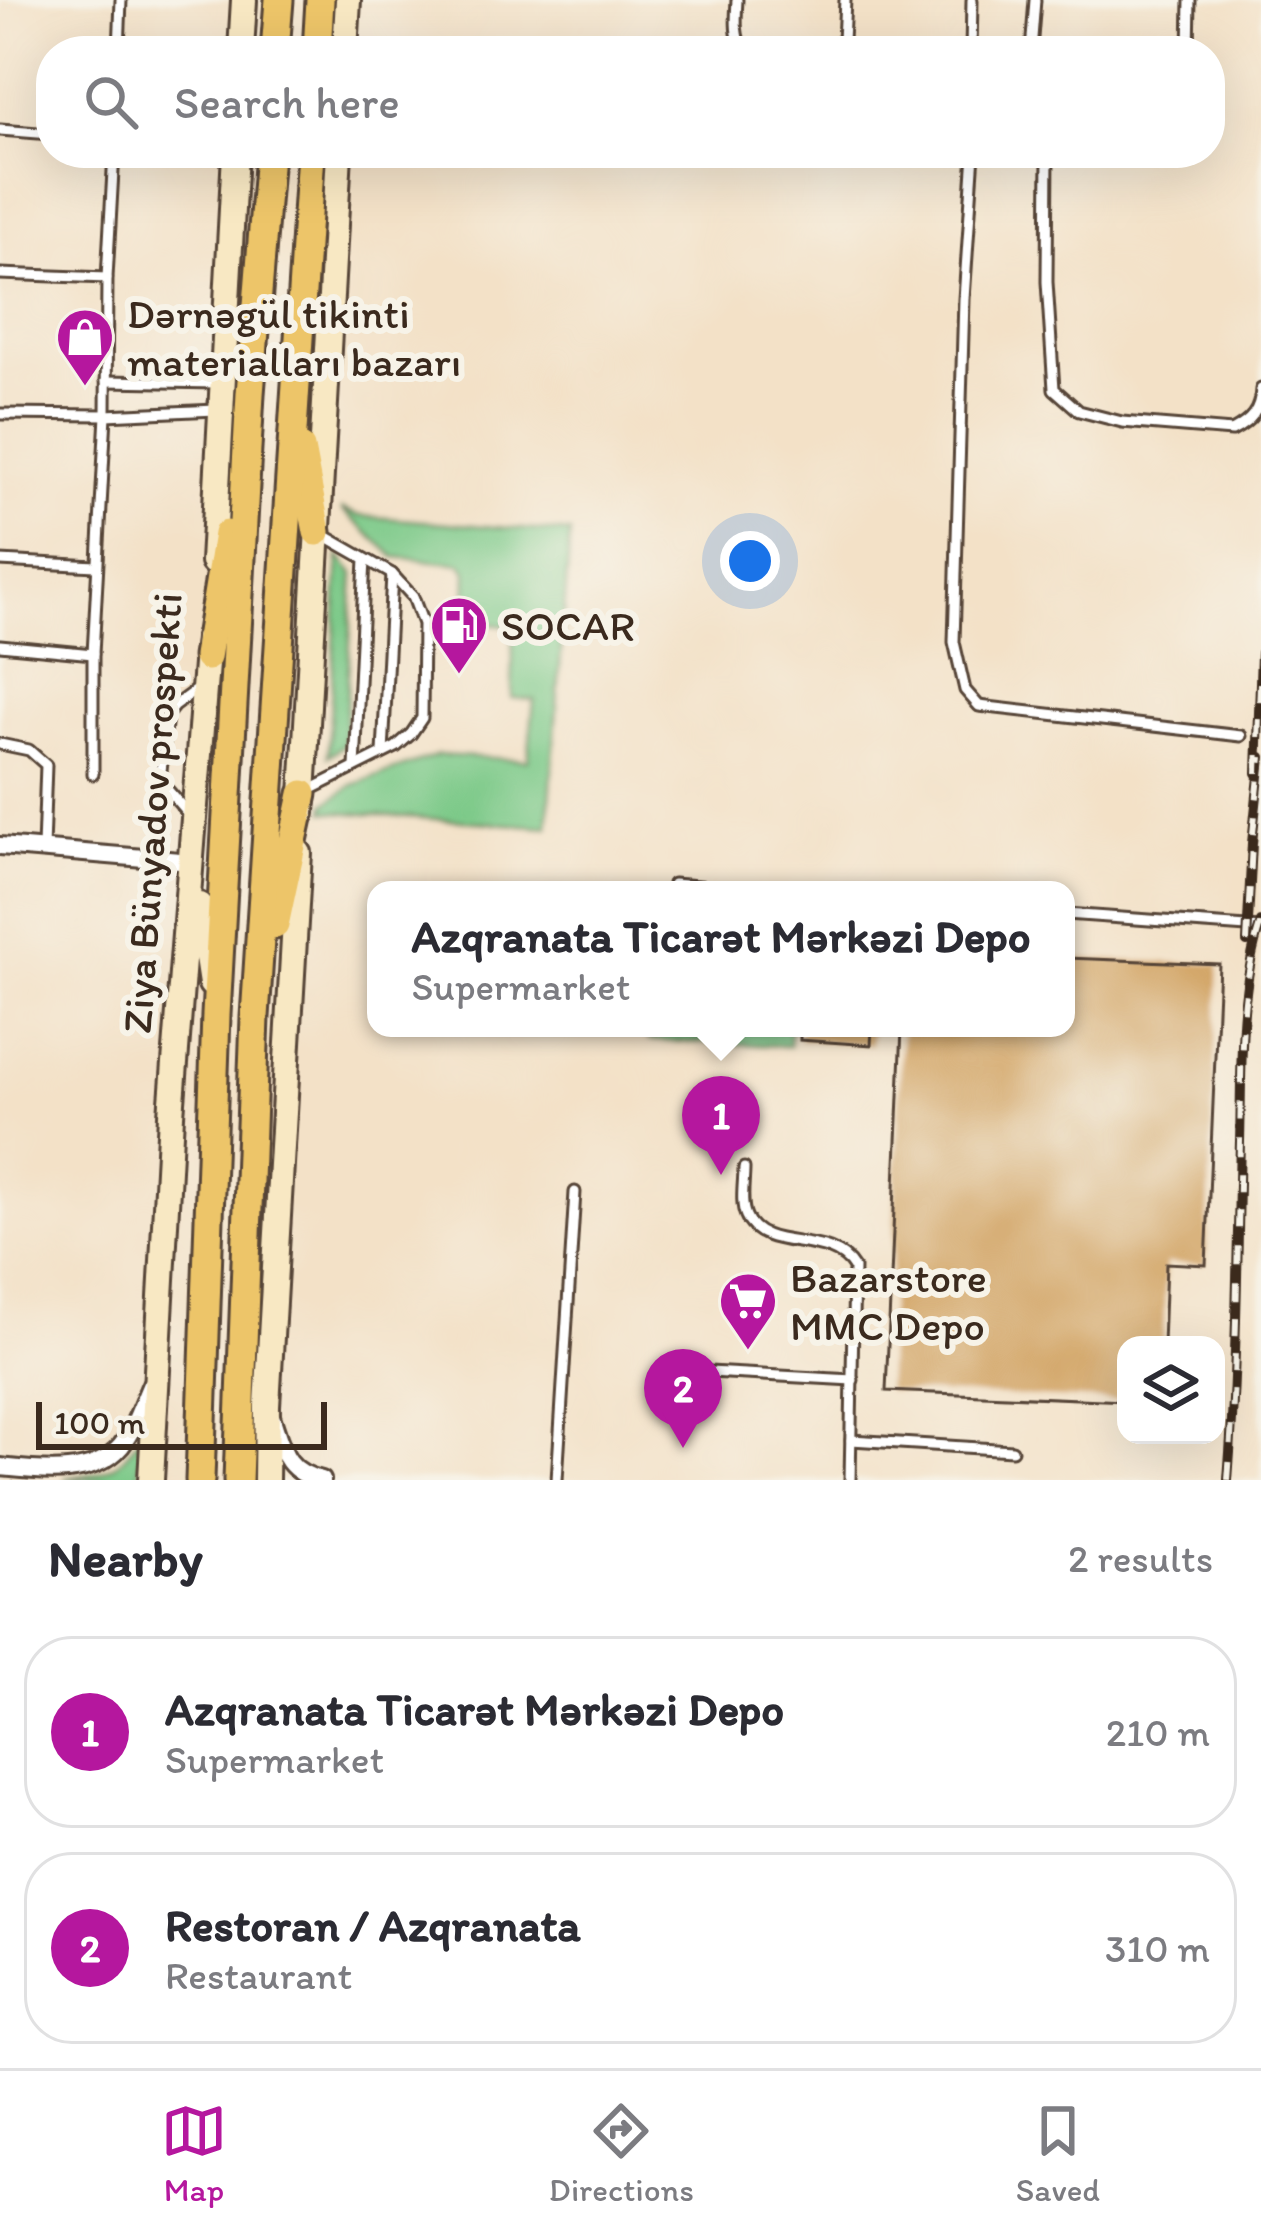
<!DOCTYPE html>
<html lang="en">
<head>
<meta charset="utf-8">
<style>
  :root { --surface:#fff; --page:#f2f2f3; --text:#2b2b33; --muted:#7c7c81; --line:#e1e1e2; --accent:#b5179e }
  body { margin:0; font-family:Itim,sans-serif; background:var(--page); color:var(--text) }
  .controls { position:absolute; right:36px; bottom:36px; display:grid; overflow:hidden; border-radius:24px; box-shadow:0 12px 48px #0002 }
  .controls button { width:108px; height:108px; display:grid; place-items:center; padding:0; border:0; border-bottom:3px solid var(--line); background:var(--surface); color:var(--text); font:60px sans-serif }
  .scale { position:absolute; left:36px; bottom:30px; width:291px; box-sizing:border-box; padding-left:12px; border:6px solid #3b2a1e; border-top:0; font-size:33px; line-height:42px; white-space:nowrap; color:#3b2a1e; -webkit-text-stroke:9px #f7f3e8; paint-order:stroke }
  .you { position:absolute; left:750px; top:561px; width:42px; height:42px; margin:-30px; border:9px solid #fff; border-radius:50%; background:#1a73e8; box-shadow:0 0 0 18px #1a73e833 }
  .badge { display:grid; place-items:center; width:78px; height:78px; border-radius:50%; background:var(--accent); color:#fff; font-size:39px; font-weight:700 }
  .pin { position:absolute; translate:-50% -99px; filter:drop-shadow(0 3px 6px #0008) }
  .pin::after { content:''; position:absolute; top:63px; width:42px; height:36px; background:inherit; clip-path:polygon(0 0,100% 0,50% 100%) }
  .popup { position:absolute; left:367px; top:881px; width:708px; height:156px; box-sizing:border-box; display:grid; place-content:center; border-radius:24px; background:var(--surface); filter:drop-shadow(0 3px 9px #0005); font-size:39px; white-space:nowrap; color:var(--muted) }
  .popup b { font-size:45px; color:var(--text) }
  .popup::after { content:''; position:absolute; left:50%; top:100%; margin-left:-24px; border:24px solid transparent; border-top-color:var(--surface) }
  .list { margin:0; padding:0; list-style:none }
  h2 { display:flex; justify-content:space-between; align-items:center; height:156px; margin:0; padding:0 48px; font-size:51px }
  h2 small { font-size:39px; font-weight:400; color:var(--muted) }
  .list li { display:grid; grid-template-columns:78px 1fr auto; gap:36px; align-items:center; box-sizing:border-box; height:192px; margin:0 24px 24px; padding:0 24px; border:3px solid var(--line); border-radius:48px }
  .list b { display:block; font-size:45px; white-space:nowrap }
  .list p { margin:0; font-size:39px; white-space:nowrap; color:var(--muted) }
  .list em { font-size:39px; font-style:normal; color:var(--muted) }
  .icon { flex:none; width:66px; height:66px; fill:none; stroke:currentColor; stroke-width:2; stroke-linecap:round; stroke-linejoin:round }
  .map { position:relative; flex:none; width:1261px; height:1480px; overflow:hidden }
  .search { position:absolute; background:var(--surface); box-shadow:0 12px 48px #0002; left:36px; right:36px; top:36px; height:132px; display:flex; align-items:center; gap:30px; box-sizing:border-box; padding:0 42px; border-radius:48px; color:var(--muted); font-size:45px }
  .sheet { height:588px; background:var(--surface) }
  nav { display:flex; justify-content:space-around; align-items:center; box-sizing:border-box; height:168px; border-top:3px solid var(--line); background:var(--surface); font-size:33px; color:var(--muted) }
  nav a { display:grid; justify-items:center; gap:6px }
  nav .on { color:var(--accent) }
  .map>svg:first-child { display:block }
  .green { fill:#7cc988; stroke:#5c7a53; stroke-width:3 }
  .building { fill:#ce9b56 }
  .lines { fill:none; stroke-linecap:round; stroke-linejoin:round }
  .lane-casing { stroke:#574537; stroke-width:15 }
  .street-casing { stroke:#574537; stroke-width:22 }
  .secondary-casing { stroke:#574537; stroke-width:30 }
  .primary-casing { stroke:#574537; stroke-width:33 }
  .lane { stroke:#fff; stroke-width:9 }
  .street { stroke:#fff; stroke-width:16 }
  .secondary { stroke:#f8e8c3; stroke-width:24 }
  .primary { stroke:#edc569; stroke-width:27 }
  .rail-casing { stroke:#3b2a1e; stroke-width:10 }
  .rail { stroke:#f7f3e8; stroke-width:6; stroke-dasharray:18; stroke-linecap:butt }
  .labels { text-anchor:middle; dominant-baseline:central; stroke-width:12; stroke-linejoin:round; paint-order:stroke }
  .poi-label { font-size:42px; fill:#3b2a1e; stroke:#f7f3e8; text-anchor:start }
  .street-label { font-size:42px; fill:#3b2a1e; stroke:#f7f3e8 }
</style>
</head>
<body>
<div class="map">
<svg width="1261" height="1480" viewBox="0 0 1261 1480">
  <rect width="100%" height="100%" fill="#f7f3e8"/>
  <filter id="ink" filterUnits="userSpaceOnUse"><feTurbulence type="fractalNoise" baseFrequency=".00833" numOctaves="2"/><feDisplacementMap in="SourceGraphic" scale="24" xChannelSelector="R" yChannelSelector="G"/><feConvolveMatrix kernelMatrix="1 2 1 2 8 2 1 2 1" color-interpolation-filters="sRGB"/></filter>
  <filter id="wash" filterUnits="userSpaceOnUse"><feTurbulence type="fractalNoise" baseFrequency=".004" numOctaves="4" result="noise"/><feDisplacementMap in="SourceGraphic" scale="48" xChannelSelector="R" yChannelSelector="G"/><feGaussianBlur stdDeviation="2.7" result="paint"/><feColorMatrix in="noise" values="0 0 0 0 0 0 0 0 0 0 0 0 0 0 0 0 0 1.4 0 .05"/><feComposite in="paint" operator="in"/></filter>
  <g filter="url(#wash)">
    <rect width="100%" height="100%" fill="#f3e1c7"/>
    <g class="green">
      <path d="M341,509l19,7 210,17 -22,294 -223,-16 1,-7 26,-19 86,-30 90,5 6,-60 -22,-2 1,-63 -6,-9 -37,-4 -4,-5 1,-45 -5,-8 -67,-7z"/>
      <path d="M339,556l15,18 -10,171 -16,11z"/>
      <path d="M649,1028h141l-1,18 -140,-6z"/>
      <path d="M142,1432l-3,48 -75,-2c42,-5 56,-8 78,-46z"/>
    </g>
    <g id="blocks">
      <g class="building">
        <path d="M1066,958l153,6 -13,301 -40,-2 -3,82h-37v56l-240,-10 16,-363h164z"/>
        <path d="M800,1028h72l-1,17 -71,-5z"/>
      </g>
    </g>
  </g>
  <g filter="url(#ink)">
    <use href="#blocks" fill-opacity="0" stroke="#574537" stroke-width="3"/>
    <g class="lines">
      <defs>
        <g id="lane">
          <path d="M737,0c-1,18 -3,35 6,51"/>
          <path d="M119,51l2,-51"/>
          <path d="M838,51l5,-10 2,-41"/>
          <path d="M971,51l1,-51"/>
          <path d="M1031,51l4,-51"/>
          <path d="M1189,51l1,-51"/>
          <path d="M0,130l51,4"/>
          <path d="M974,153l-10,146 -10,343 11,48 14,16 262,30"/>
          <path d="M1048,153l-1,129 7,107 25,22 43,11 110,9c19,-10 28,-20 29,-42"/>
          <path d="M0,274l107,4"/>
          <path d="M106,381l111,2"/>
          <path d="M0,414l106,1 110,-5"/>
          <path d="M0,561l96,5"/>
          <path d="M0,645l93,9"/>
          <path d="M0,744l29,6 17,15 -3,83"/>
          <path d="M383,753l9,-179"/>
          <path d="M355,767l10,-208"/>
          <path d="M93,774v-120l13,-239 1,-137 7,-125"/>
          <path d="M308,791l88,-44 15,-13 11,-16 1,-94 -10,-27 -21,-23 -70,-40"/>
          <path d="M191,817l-31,-36 7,-66 7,-9 26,-19"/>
          <path d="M673,884l77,6"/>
          <path d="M1066,914l195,14"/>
          <path d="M744,1168c0,15 -4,35 2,48 16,39 85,13 108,52l-4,212"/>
          <path d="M691,1371l162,9"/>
          <path d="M851,1440l161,10"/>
          <path d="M557,1480l18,-288"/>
        </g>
        <g id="street">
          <path d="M0,846l192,16"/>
          <path d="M271,1416c11,32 13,56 51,64"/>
          <path d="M0,1467c38,4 93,12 121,-21 14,-18 21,-42 30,-62"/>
        </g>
        <g id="secondary">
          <path d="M241,51l3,-51"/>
          <path d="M345,51l3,-51"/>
          <path d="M213,562l22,-409"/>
          <path d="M302,813l37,-660"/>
          <path d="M199,905l12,79"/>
          <path d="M151,1480l20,-365 37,-477"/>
          <path d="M266,1480l1,-74 32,-553"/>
        </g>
        <g id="primary">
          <path d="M275,51l4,-51"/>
          <path d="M317,51l3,-51"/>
          <path d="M301,448l16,84"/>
          <path d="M207,657l20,-123"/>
          <path d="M275,925l28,-131"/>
          <path d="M200,1480l16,-465 34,-621 19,-241"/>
          <path d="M238,1480l17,-463 56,-864"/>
        </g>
      </defs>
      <use href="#lane" class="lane-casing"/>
      <use href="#street" class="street-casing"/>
      <use href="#secondary" class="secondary-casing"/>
      <use href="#primary" class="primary-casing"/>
      <use href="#lane" class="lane"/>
      <use href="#street" class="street"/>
      <use href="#secondary" class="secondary"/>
      <use href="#primary" class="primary"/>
      <defs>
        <g id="rail">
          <path d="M1257,773l4,-120"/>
          <path d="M1247,942l5,-99 9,-86"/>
          <path d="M1228,1480c9,-113 9,-226 12,-339 2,-72 -2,-149 21,-219"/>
        </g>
      </defs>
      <use href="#rail" class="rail-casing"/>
      <use href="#rail" class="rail"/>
    </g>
  </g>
  <defs>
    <symbol id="shop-pin" viewBox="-11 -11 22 30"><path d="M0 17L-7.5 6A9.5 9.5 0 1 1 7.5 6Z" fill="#b5179e" stroke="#f7f3e8"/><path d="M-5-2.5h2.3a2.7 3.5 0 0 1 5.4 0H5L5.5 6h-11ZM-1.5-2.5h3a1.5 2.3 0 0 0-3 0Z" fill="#fff"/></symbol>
    <symbol id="fuel-pin" viewBox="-11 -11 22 30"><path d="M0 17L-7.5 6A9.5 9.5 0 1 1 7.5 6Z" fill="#b5179e" stroke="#f7f3e8"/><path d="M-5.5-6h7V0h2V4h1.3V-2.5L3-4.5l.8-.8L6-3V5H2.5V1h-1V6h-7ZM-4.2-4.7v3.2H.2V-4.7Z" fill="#fff"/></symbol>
    <symbol id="supermarket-pin" viewBox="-11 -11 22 30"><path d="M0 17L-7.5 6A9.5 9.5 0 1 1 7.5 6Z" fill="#b5179e" stroke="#f7f3e8"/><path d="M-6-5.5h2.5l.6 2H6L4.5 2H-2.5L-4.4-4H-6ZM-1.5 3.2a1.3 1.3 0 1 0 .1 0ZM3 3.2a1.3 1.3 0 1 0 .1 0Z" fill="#fff"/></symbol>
  </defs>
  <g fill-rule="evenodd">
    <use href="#shop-pin" x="52" y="304" width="66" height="90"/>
    <use href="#fuel-pin" x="426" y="592" width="66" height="90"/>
    <use href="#supermarket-pin" x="715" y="1268" width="66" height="90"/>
  </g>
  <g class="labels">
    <g class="poi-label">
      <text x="127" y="313">Dərnəgül tikinti<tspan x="127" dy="48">materialları bazarı</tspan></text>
      <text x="501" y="625">SOCAR</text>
      <text x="790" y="1277">Bazarstore<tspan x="790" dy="48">MMC Depo</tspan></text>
    </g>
    <g class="street-label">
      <text transform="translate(152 813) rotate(-86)">Ziya Bünyadov prospekti</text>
    </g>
  </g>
</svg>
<div class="controls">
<button><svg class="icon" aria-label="layers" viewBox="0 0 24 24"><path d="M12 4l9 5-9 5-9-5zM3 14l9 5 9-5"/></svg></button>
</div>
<div class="scale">100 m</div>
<div class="you"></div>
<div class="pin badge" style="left:721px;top:1175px">1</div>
<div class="popup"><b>Azqranata Ticarət Mərkəzi Depo</b>Supermarket</div>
<div class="pin badge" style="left:683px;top:1448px">2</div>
<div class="search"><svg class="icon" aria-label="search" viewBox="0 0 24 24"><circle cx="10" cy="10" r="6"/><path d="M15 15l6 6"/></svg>Search here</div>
</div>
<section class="sheet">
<h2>Nearby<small>2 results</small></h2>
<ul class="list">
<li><span class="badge">1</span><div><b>Azqranata Ticarət Mərkəzi Depo</b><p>Supermarket</p></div><em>210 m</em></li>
<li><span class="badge">2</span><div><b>Restoran / Azqranata</b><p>Restaurant</p></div><em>310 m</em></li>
</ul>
</section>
<nav>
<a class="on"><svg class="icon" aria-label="map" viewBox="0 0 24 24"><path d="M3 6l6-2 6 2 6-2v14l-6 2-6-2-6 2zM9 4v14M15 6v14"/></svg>Map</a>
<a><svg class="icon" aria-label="directions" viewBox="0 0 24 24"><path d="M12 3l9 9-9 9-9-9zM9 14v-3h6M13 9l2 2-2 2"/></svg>Directions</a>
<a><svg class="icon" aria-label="saved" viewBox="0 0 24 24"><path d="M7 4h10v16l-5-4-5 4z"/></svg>Saved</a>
</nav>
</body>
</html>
